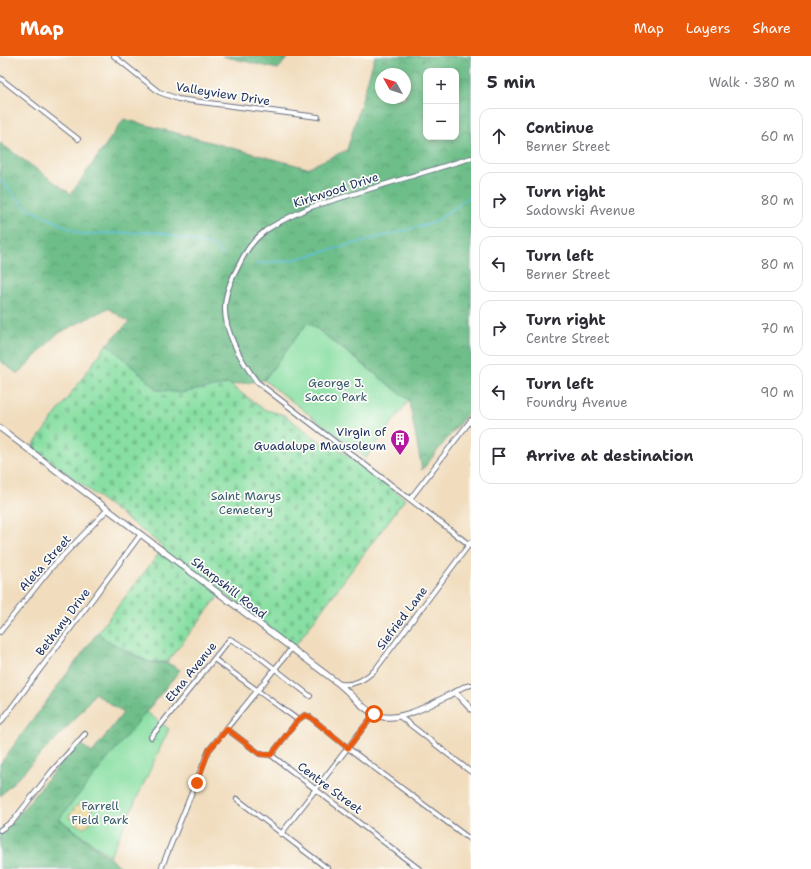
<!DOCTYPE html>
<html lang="en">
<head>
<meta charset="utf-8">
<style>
  :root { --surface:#fff; --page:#f2f2f3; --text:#2b2b33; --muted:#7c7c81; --line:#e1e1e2; --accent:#ea580c }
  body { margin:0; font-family:"Shantell Sans",sans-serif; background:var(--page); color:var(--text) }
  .controls { position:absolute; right:12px; top:12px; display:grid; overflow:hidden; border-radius:8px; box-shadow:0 2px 6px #0003 }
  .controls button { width:36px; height:36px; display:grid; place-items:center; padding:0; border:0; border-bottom:1px solid var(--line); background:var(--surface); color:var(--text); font:20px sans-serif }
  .compass { position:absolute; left:375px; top:12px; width:36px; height:36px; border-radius:50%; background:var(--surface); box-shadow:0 2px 6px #0003; rotate:309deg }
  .stop { position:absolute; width:12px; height:12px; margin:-9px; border:3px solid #ea580c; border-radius:50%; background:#fff }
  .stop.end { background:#ea580c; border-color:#fff; box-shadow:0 1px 4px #0008 }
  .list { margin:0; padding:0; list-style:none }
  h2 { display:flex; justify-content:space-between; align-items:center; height:52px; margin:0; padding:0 16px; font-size:17px }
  h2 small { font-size:13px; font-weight:400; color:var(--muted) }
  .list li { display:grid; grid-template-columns:26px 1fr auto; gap:12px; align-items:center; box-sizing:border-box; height:56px; margin:0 8px 8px; padding:0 8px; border:1px solid var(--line); border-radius:12px }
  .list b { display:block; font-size:15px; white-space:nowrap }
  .list p { margin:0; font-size:13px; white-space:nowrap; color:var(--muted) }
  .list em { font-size:13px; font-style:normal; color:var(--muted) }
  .icon { flex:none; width:22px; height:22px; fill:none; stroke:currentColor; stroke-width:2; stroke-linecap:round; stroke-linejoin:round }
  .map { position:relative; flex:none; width:471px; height:813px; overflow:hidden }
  header { display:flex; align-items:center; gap:24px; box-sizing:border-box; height:56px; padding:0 20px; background:var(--accent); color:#fff }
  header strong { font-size:19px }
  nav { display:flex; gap:22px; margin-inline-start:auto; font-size:14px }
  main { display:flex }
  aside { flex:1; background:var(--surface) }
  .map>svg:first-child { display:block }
  .green { fill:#88dfa3; stroke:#528780 }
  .forest { fill:url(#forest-crowns); stroke:#447674; fill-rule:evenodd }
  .sand { fill:url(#sand-dots); stroke:#84847e }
  .cemetery { fill:url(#cemetery-stones); stroke:#528780 }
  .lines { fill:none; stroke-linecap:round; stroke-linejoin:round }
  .stream { stroke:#61c1df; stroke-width:1.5 }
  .minor-casing { stroke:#666c80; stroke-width:6 }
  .tertiary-casing { stroke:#666c80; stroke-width:7 }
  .minor { stroke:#fff; stroke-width:4 }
  .tertiary { stroke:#fff; stroke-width:5 }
  .route { stroke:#ea580c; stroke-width:5 }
  .labels { text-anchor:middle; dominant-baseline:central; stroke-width:3.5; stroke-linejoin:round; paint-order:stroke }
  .street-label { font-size:12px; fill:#1b2f5e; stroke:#fdfcf7 }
  .park-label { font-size:12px; fill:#365b6f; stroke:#fdfcf7 }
  .poi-label { font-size:12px; fill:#1b2f5e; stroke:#fdfcf7; text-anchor:end }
</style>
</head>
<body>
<header>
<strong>Map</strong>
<nav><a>Map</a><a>Layers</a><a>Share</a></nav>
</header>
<main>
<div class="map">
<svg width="471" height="813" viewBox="0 0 471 813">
  <defs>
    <pattern id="forest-crowns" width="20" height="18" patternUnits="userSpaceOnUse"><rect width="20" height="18" fill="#6ebe89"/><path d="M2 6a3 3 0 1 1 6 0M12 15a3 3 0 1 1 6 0" fill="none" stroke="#5a9b73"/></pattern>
    <pattern id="sand-dots" width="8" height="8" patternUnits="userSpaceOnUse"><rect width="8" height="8" fill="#eeda9e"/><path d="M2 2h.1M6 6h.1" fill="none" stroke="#ccbb8a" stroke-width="1.8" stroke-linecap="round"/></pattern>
    <pattern id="cemetery-stones" width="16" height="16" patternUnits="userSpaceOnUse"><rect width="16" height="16" fill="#88dfa3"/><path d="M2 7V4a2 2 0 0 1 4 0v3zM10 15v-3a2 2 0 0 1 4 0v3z" fill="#75c08f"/></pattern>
  </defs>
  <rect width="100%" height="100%" fill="#fdfcf7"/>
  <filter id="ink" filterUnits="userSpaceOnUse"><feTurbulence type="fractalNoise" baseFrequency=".025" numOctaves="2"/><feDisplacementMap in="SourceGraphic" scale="8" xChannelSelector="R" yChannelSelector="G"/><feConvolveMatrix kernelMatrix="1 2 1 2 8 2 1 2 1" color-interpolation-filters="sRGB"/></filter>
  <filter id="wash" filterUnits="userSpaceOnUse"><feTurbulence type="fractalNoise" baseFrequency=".012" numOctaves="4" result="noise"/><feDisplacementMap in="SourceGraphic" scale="16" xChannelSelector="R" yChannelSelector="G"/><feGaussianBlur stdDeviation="0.9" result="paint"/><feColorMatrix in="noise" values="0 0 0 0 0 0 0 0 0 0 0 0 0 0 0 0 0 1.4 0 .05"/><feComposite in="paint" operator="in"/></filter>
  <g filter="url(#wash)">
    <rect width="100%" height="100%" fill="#f1ddbe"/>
    <g class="green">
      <path d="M308,266l101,78 -43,58 -102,-78z"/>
      <path d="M145,655l24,18 -59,127 -51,-37z"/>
    </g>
    <g class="forest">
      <path d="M222,0h67l-11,13z"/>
      <path d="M375,0h96v353l-49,61 -13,-70 -101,-78 -44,58 -83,13 -23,-3 -51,-46 22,-22 -21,-14 -51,26 -39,40 -18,-13v-218l71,51 53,-75 183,49 40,-18zM426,15h30v66h-30zM381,18h24v24h-24z"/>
      <path d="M98,576c8,8 41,28 52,30 16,2 14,-2 30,8l-121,149 65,50h-124v-39l13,-9 65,-79 14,11 31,-40 -28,-20 -18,24 -77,79v-32z"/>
    </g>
    <path class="sand" d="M81,746l10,5c3,8 1,17 -7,21l-10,-5 1,-2 -6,-3v-3l5,-5 -1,-1z"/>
    <path class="cemetery" d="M107,288l51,46 23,3 48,-9 34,25 21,6 42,31 6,-2 73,55 -111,148 -72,-55 -55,70h-18l-43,-22 -8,-8 66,-85 -132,-100z"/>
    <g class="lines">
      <g class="stream">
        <path d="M0,123l25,28 56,27 77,-2 55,14 10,9"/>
        <path d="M256,208l36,-4 141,-37 38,-27"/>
      </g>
    </g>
  </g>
  <g filter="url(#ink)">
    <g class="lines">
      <defs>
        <g id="minor">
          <path d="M114,0l45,36 19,7 140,18"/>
          <path d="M0,22l78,61"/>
          <path d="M471,102l-160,49c-15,7 -32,14 -46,24 -13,10 -20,21 -27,36 -6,11 -13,27 -13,40 -1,25 18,56 32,75l214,164"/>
          <path d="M410,443l61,-79"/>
          <path d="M0,576l51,-64 57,-59"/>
          <path d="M214,603l84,61"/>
          <path d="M339,628c15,2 25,-4 36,-14l96,-128"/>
          <path d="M455,636l8,-5 8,-2"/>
          <path d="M399,660l72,56"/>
          <path d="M0,667l141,-189"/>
          <path d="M227,673l33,25 11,1 148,114"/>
          <path d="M151,681l79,-98 23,13 57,44"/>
          <path d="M271,699l27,-35 7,-5 5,2 38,31 123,92"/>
          <path d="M237,743l91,70"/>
          <path d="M0,774l13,-9 39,-50 33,-37"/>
          <path d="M281,778l93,-120"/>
          <path d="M161,813l48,-119 82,-101"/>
        </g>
        <path id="tertiary" d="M0,372l339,256c10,8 23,24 35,30 23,12 61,-12 81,-22l16,17"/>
      </defs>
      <use href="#minor" class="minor-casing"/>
      <use href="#tertiary" class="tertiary-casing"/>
      <use href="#minor" class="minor"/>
      <use href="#tertiary" class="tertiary"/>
    </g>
  </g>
  <g class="lines" filter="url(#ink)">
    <path class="route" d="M197,727l12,-33 18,-21 33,25 11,1 27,-35 7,-5 5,2 38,31 26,-34"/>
  </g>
  <defs>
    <symbol id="building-pin" viewBox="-11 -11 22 30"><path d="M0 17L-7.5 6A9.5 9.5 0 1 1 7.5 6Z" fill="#b5179e" stroke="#fdfcf7"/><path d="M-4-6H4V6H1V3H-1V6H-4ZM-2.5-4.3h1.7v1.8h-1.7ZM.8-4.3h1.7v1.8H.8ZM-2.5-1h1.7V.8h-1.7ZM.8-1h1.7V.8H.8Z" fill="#fff"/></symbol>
  </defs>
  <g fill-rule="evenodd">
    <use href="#building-pin" x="389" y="372" width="22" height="30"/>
  </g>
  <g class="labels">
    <g class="street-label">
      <text transform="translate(223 38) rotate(9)">Valleyview Drive</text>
      <text transform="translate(336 134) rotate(-18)">Kirkwood Drive</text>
      <text transform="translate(45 507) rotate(-48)">Aleta Street</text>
      <text transform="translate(229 532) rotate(38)">Sharpshill Road</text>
      <text transform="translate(402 562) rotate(-53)">Siefried Lane</text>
      <text transform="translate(63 566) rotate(-53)">Bethany Drive</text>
      <text transform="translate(191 616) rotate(-51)">Etna Avenue</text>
      <text transform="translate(330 732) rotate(37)">Centre Street</text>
    </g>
    <g class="park-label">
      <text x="336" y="327">George J.<tspan x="336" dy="14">Sacco Park</tspan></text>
      <text x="246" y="440">Saint Marys<tspan x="246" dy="14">Cemetery</tspan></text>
      <text x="100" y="750">Farrell<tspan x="100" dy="14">Field Park</tspan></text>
    </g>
    <g class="poi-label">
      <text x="386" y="376">Virgin of<tspan x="386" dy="14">Guadalupe Mausoleum</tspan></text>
    </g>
  </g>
</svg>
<div class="controls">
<button>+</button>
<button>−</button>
</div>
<svg class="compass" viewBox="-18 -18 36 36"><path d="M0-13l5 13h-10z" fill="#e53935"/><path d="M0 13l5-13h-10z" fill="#7c7c81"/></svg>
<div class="stop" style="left:374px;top:658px"></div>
<div class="stop end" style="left:197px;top:727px"></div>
</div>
<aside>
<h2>5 min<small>Walk · 380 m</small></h2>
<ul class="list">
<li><svg class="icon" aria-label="ahead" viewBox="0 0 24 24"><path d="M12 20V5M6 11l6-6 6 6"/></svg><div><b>Continue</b><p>Berner Street</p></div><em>60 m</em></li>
<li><svg class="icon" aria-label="right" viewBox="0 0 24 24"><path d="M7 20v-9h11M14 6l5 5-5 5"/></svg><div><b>Turn right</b><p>Sadowski Avenue</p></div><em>80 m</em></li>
<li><svg class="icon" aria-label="left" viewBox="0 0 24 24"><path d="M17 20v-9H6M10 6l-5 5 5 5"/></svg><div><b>Turn left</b><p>Berner Street</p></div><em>80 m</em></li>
<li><svg class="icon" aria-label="right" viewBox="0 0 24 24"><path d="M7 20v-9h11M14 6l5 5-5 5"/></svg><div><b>Turn right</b><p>Centre Street</p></div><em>70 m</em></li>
<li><svg class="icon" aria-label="left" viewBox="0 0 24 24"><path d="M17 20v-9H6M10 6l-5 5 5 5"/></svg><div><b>Turn left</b><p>Foundry Avenue</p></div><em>90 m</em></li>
<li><svg class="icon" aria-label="arrive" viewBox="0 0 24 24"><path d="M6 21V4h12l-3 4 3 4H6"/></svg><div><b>Arrive at destination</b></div></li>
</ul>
</aside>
</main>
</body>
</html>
